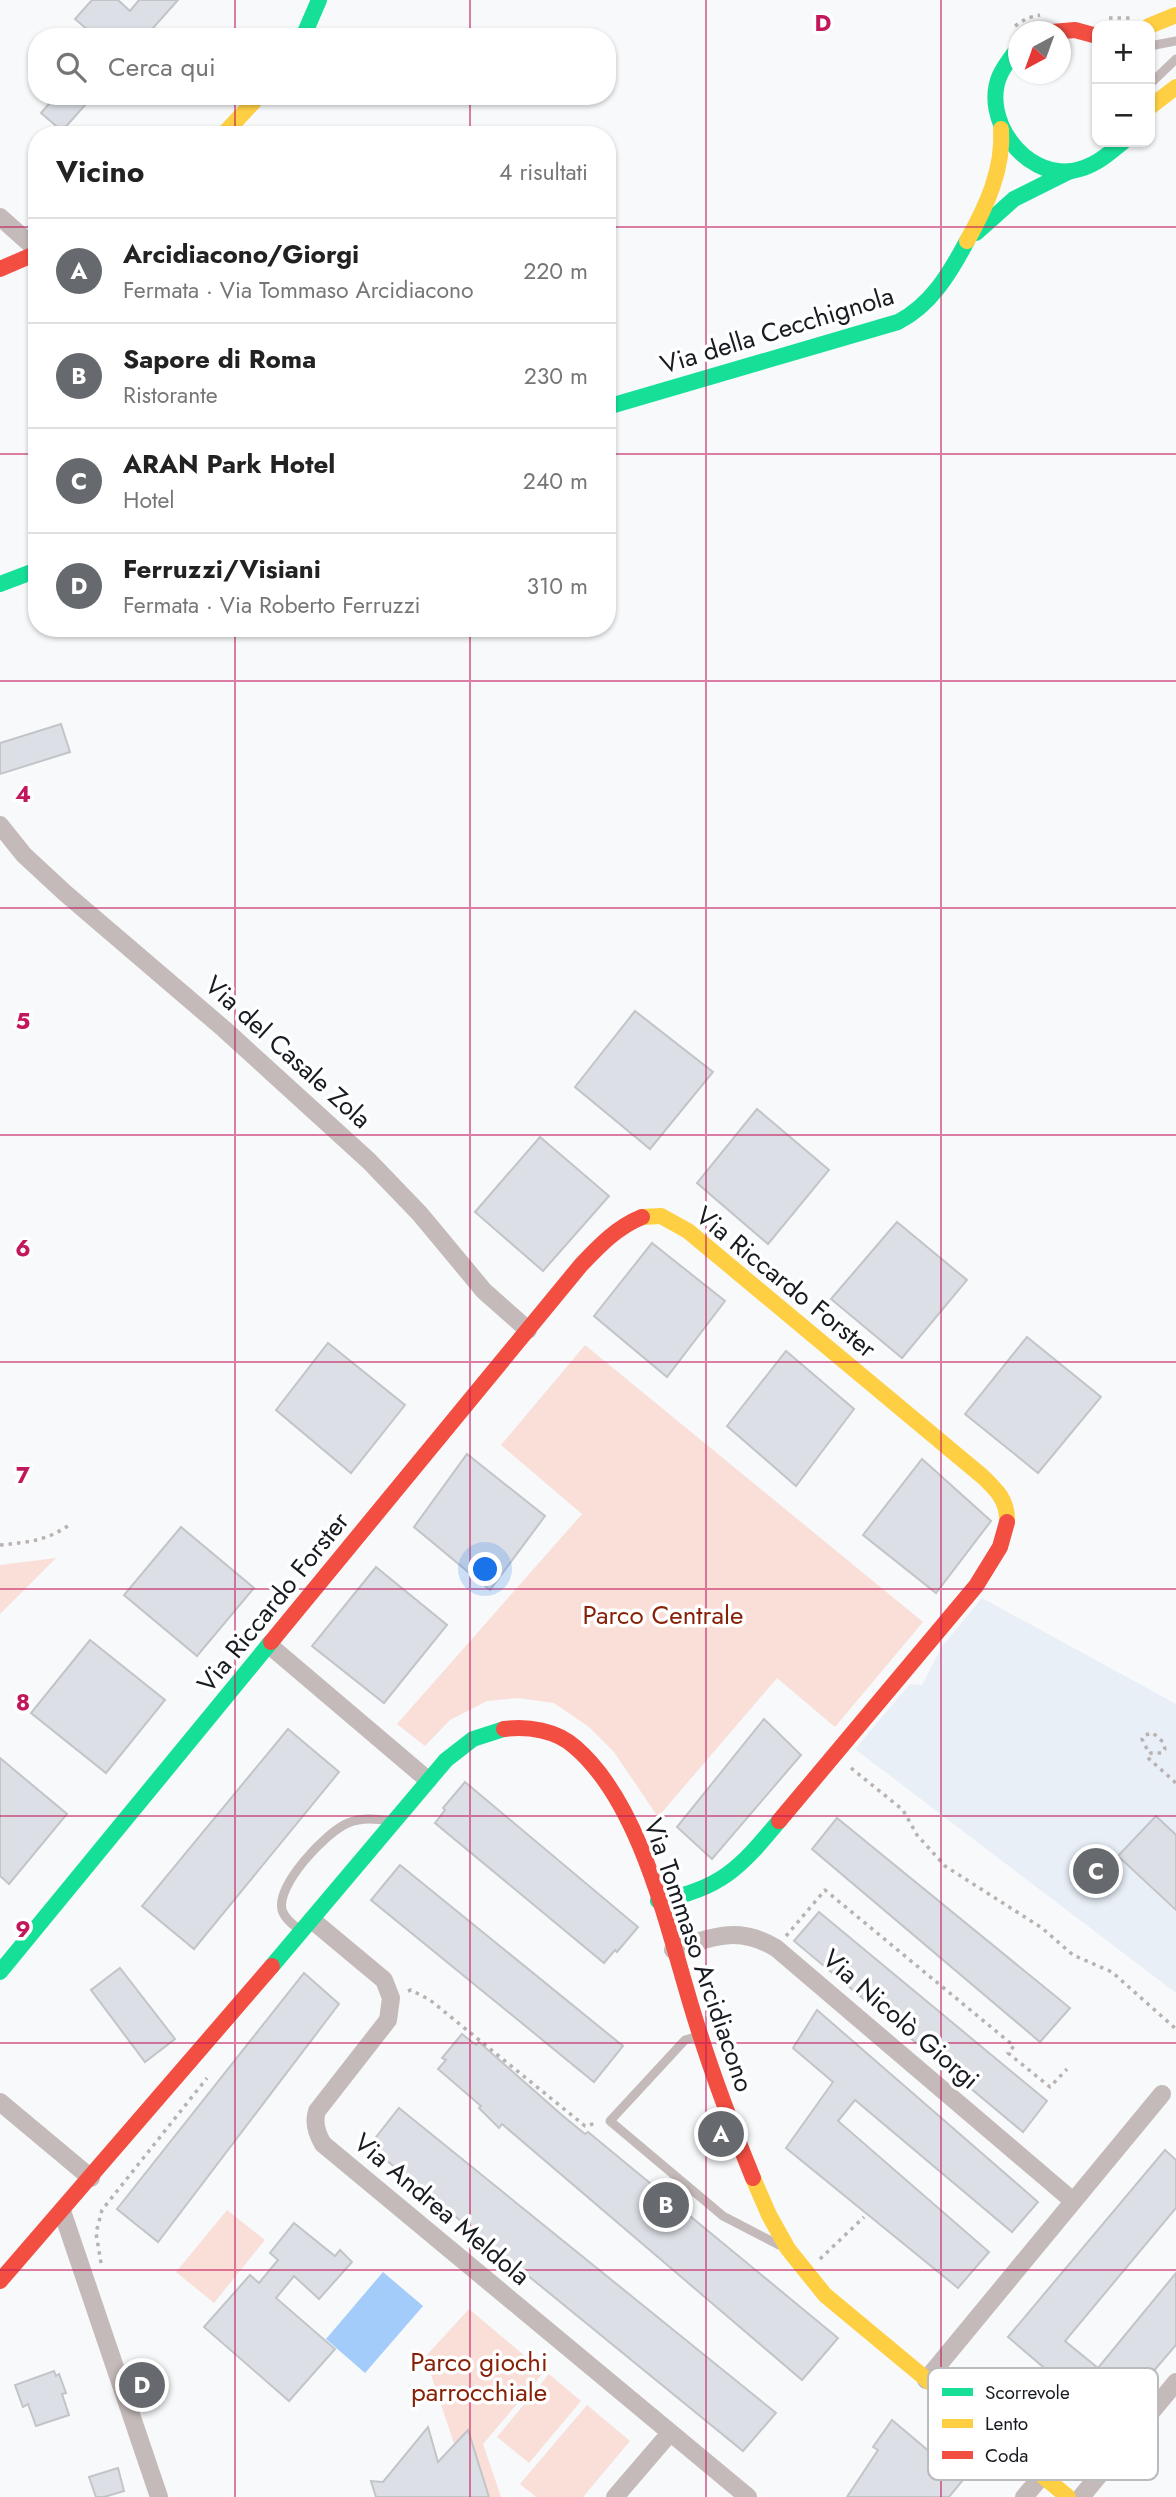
<!DOCTYPE html>
<html lang="it">
<head>
<meta charset="utf-8">
<style>
  :root { --surface:#fff; --page:#f2f2f2; --text:#222; --muted:#767676; --line:#e0e0e0; --accent:#66696e }
  body { margin:0; font-family:Jost,sans-serif; background:var(--page); color:var(--text) }
  .controls { position:absolute; right:21px; top:21px; display:grid; overflow:hidden; border-radius:14px; box-shadow:0 2px 5px #0004 }
  .controls button { width:63px; height:63px; display:grid; place-items:center; padding:0; border:0; border-bottom:2px solid var(--line); background:var(--surface); color:var(--text); font:35px sans-serif }
  .compass { position:absolute; left:1008px; top:21px; width:63px; height:63px; border-radius:50%; background:var(--surface); box-shadow:0 2px 5px #0004; rotate:221deg }
  .you { position:absolute; left:486px; top:1570px; width:24px; height:24px; margin:-18px; border:5px solid #fff; border-radius:50%; background:#1a73e8; box-shadow:0 0 0 10px #1a73e833 }
  .badge { display:grid; place-items:center; width:46px; height:46px; border-radius:50%; background:var(--accent); color:#fff; font-size:23px; font-weight:700 }
  .pin { position:absolute; translate:-50% -50%; border:4px solid #fff; box-shadow:0 2px 7px #0006 }
  .list { margin:0; padding:0; list-style:none }
  h2 { display:flex; justify-content:space-between; align-items:center; height:91px; margin:0; padding:0 28px; font-size:30px }
  h2 small { font-size:23px; font-weight:400; color:var(--muted) }
  .list li { display:grid; grid-template-columns:46px 1fr auto; gap:21px; align-items:center; box-sizing:border-box; height:105px; padding:0 28px; border-top:2px solid var(--line) }
  .list b { display:block; font-size:26px; white-space:nowrap }
  .list p { margin:0; font-size:23px; white-space:nowrap; color:var(--muted) }
  .list em { font-size:23px; font-style:normal; color:var(--muted) }
  .icon { flex:none; width:38px; height:38px; fill:none; stroke:currentColor; stroke-width:2; stroke-linecap:round; stroke-linejoin:round }
  .map { position:relative; flex:none; width:1176px; height:2497px; overflow:hidden }
  .search { position:absolute; background:var(--surface); box-shadow:0 2px 5px #0004; left:28px; top:28px; width:588px; height:77px; display:flex; align-items:center; gap:18px; box-sizing:border-box; padding:0 24px; border-radius:28px; color:var(--muted); font-size:26px }
  .panel { position:absolute; background:var(--surface); box-shadow:0 2px 5px #0004; left:28px; top:126px; width:588px; height:511px; border-radius:28px }
  .map>svg:first-child { display:block }
  .built { fill:#e8eff7 }
  .green { fill:#fadfd9 }
  .water { fill:#a4ccfa }
  .building { fill:#dce0e6; stroke:#c2c5c8; stroke-width:2 }
  .lines { fill:none; stroke-linecap:round; stroke-linejoin:round }
  .path { stroke:#b8b2b0; stroke-width:3.5; stroke-dasharray:3.5 5; stroke-linecap:butt }
  .lane { stroke:#c4bab9; stroke-width:9 }
  .street { stroke:#c4bab9; stroke-width:18 }
  .fast { stroke:#16e098; stroke-width:16 }
  .slow { stroke:#ffcf43; stroke-width:16 }
  .jam { stroke:#f24e42; stroke-width:16 }
  .grid { fill:none; stroke:#c2185b; stroke-width:2; stroke-opacity:0.55 }
  .labels { text-anchor:middle; dominant-baseline:central; stroke-width:7; stroke-linejoin:round; paint-order:stroke }
  .street-label { font-size:26px; fill:#181c22; stroke:#fff }
  .park-label { font-size:26px; fill:#872208; stroke:#fff }
  .key { fill:#fff; stroke:#babbbd; stroke-width:2 }
  .key-label { font-size:19px; fill:#181c22 }
  .grid-label { font-size:23px; text-anchor:middle; font-weight:bold; fill:#c2185b; stroke:#fff; stroke-width:7; stroke-linejoin:round; paint-order:stroke }
</style>
</head>
<body>
<div class="map">
<svg width="1176" height="2497" viewBox="0 0 1176 2497">
  <rect width="100%" height="100%" fill="#f7f9fb"/>
  <path class="built" d="M982,1598l194,106v289l-321,-244 55,-65 12,1 21,-40z"/>
  <g class="green">
    <path d="M585,1345l338,277 -88,105 -58,-49 -119,139 -44,-65 -25,-25 -35,-24 -36,-5 -31,3 -37,19 -25,26 -28,-22 185,-210 -81,-69z"/>
    <path d="M56,1558l-56,56v-49z"/>
    <path d="M227,2210l38,30 -51,63 -38,-31z"/>
    <path d="M469,2309l75,63 -61,72 18,53h-29l-47,-140z"/>
    <path d="M549,2374l32,27 -52,62 -32,-26z"/>
    <path d="M587,2405l43,36 -47,56h-47l-16,-13z"/>
  </g>
  <path class="water" d="M383,2272l40,34 -58,67 -39,-34z"/>
  <g class="building">
    <path d="M92,0h26l12,11 9,-11h39l-33,37h-49l-21,-18z"/>
    <path d="M56,96h37l-31,35 -21,-18z"/>
    <path d="M61,724l9,28 -70,22v-31z"/>
    <path d="M635,1011l78,61 -63,77 -75,-62z"/>
    <path d="M757,1109l72,61 -61,74 -71,-61z"/>
    <path d="M540,1137l69,59 -66,75 -68,-59z"/>
    <path d="M897,1222l70,58 -65,78 -71,-59z"/>
    <path d="M652,1243l73,58 -58,76 -73,-61z"/>
    <path d="M1027,1337l74,60 -63,76 -73,-59z"/>
    <path d="M328,1343l77,62 -54,68 -75,-63z"/>
    <path d="M786,1351l68,58 -58,77 -69,-60z"/>
    <path d="M467,1454l78,62 -55,74 -76,-63z"/>
    <path d="M922,1459l69,62 -55,72 -73,-58z"/>
    <path d="M181,1527l73,61 -57,68 -73,-61z"/>
    <path d="M376,1567l71,58 -63,78 -72,-57z"/>
    <path d="M90,1640l75,60 -59,73 -75,-60z"/>
    <path d="M764,1719l37,36 -89,104 -35,-32z"/>
    <path d="M288,1729l51,43 -145,177 -52,-43z"/>
    <path d="M0,1758l67,56 -58,70 -9,-8z"/>
    <path d="M465,1782l173,145 -21,25 -2,-2 -11,13 -169,-140 10,-13 -2,-2z"/>
    <path d="M1156,1816l20,19v75l-58,-54z"/>
    <path d="M837,1818l233,190 -30,34 -228,-193z"/>
    <path d="M400,1865l223,181 -29,36 -223,-182z"/>
    <path d="M819,1912l228,189 -24,31 -229,-191z"/>
    <path d="M120,1968l55,71 -30,23 -54,-72z"/>
    <path d="M304,1973l35,31 -181,238 -41,-33z"/>
    <path d="M817,2010l221,192 -26,30 -157,-132 -17,21 151,131 -31,36 -172,-140 47,-66 -40,-34z"/>
    <path d="M462,2034l14,11 3,-3 84,74 22,18 3,-2 250,206 -36,42 -300,-256 -3,4 -20,-20 2,-2 -43,-37 8,-9 -4,-2z"/>
    <path d="M399,2108l377,305 -33,38 -374,-305z"/>
    <path d="M1165,2150l11,10v48l-111,133 33,27 78,-95v72l-67,78 -101,-86z"/>
    <path d="M294,2223l41,33 5,-6 12,12 -33,37 -25,-23 -18,22 59,51 -46,52 -85,-74 46,-52 9,8 19,-23 -8,-7z"/>
    <path d="M54,2371l2,5 3,-2 7,19 -4,1 7,21 -33,11 -8,-22 -5,3 -8,-22z"/>
    <path d="M892,2420l71,60 -14,17h-102l31,-47 -5,-3z"/>
    <path d="M428,2427l10,35 30,-32 21,67h-113l-5,-16 12,1z"/>
    <path d="M118,2468l6,23 -20,6h-8l-7,-20z"/>
  </g>
  <g class="lines">
    <g class="path">
      <path d="M1109,18h21"/>
      <path d="M1015,26l12,-8 13,-3"/>
      <path d="M0,1545c30,-3 47,-4 72,-22"/>
      <path d="M1147,1749l-5,-10 3,-4 8,-2 10,9 2,7 -3,4h-11l-4,4 29,26"/>
      <path d="M851,1768l52,42 14,25 28,31 97,62 31,27 39,17 64,57"/>
      <path d="M786,1936l39,-46 189,156 -6,7 42,34 17,-18"/>
      <path d="M408,1991l3,-1 19,10 155,126 12,-3"/>
      <path d="M820,2259l44,-42"/>
      <path d="M101,2263l-5,-30 6,-23 105,-132"/>
    </g>
    <g class="lane">
      <path d="M1150,46l26,-5"/>
      <path d="M1150,84l26,-25"/>
      <path d="M300,1930c-7,-5 -15,-11 -18,-20 -6,-25 44,-78 66,-87 14,-6 29,-4 43,-2"/>
      <path d="M699,2036l-14,4 -75,81 113,95 56,29"/>
    </g>
    <g class="street">
      <path d="M0,217l37,33"/>
      <path d="M0,825l24,30 41,38 159,136 145,132 51,53 64,77 44,39"/>
      <path d="M269,1645l159,135"/>
      <path d="M312,1920l72,60 7,18 -3,22 -71,91c-4,12 0,23 6,33l425,353"/>
      <path d="M673,1950c39,-13 65,-25 103,-2l297,253"/>
      <path d="M0,2102l91,76"/>
      <path d="M62,2211l97,286"/>
      <path d="M926,2380l236,-286"/>
      <path d="M615,2497l55,-64"/>
      <path d="M1024,2497l18,-21"/>
      <path d="M1081,2497l95,-115"/>
    </g>
    <g class="fast">
      <path d="M303,37l16,-37"/>
      <path d="M1018,48c-6,8 -14,18 -18,27 -19,43 24,103 72,96 22,-4 34,-15 51,-29"/>
      <path d="M976,233l38,-34 54,-27"/>
      <path d="M607,407l291,-85c33,-17 52,-49 69,-81"/>
      <path d="M0,584l37,-14"/>
      <path d="M658,1901c63,-12 82,-33 121,-80"/>
      <path d="M272,1966l174,-206 27,-21 31,-10"/>
      <path d="M0,1972l271,-330"/>
    </g>
    <g class="slow">
      <path d="M1149,26l27,-11"/>
      <path d="M1150,107l26,-20"/>
      <path d="M223,135l36,-39"/>
      <path d="M967,241c19,-34 37,-72 34,-112"/>
      <path d="M642,1217l19,-1 27,15 294,245c15,14 26,25 25,46"/>
      <path d="M753,2178l16,37 19,34 37,46 243,202"/>
    </g>
    <g class="jam">
      <path d="M1052,32l23,-2 22,6"/>
      <path d="M0,269l37,-16"/>
      <path d="M271,1642l310,-377c18,-19 36,-38 61,-48"/>
      <path d="M504,1729c24,-3 52,1 71,18 70,60 95,195 123,281 16,51 35,101 55,150"/>
      <path d="M779,1821l197,-235 24,-39 7,-25"/>
      <path d="M0,2281l272,-315"/>
    </g>
  </g>
  <path class="grid" d="M235,0v37M470,0v37M706,0v2497M941,0v2497M235,96v39M470,96v39M0,227h37M607,227h569M0,454h37M607,454h569M235,628v1869M470,628v1869M0,681h1176M0,908h1176M0,1135h1176M0,1362h1176M0,1589h1176M0,1816h1176M0,2043h1176M0,2270h1176"/>
  <g class="labels">
    <g class="street-label">
      <text transform="translate(777 330) rotate(-17)">Via della Cecchignola</text>
      <text transform="translate(288 1052) rotate(42)">Via del Casale Zola</text>
      <text transform="translate(786 1282) rotate(39)">Via Riccardo Forster</text>
      <text transform="translate(273 1602) rotate(-51)">Via Riccardo Forster</text>
      <text transform="translate(699 1955) rotate(71)">Via Tommaso Arcidiacono</text>
      <text transform="translate(901 2019) rotate(41)">Via Nicolò Giorgi</text>
      <text transform="translate(442 2209) rotate(40)">Via Andrea Meldola</text>
    </g>
    <g class="park-label">
      <text x="663" y="1615">Parco Centrale</text>
      <text x="479" y="2362">Parco giochi<tspan x="479" dy="30">parrocchiale</tspan></text>
    </g>
  </g>
  <rect x="928" y="2368" width="230" height="112" rx="10" class="key"/>
  <rect x="942" y="2388" width="31" height="8" fill="#16e098"/>
  <rect x="942" y="2419" width="31" height="9" fill="#ffcf43"/>
  <rect x="942" y="2451" width="31" height="8" fill="#f24e42"/>
  <g class="key-label">
    <text x="985" y="2399">Scorrevole</text>
    <text x="985" y="2430">Lento</text>
    <text x="985" y="2462">Coda</text>
  </g>
  <g class="grid-label">
    <text x="823" y="31">D</text>
    <text x="23" y="802">4</text>
    <text x="23" y="1029">5</text>
    <text x="23" y="1256">6</text>
    <text x="23" y="1483">7</text>
    <text x="23" y="1710">8</text>
    <text x="23" y="1937">9</text>
  </g>
</svg>
<div class="controls">
<button>+</button>
<button>−</button>
</div>
<svg class="compass" viewBox="-18 -18 36 36"><path d="M0-13l5 13h-10z" fill="#e53935"/><path d="M0 13l5-13h-10z" fill="#767676"/></svg>
<div class="you"></div>
<div class="pin badge" style="left:721px;top:2134px">A</div>
<div class="pin badge" style="left:666px;top:2205px">B</div>
<div class="pin badge" style="left:1096px;top:1871px">C</div>
<div class="pin badge" style="left:142px;top:2385px">D</div>
<div class="search"><svg class="icon" aria-label="search" viewBox="0 0 24 24"><circle cx="10" cy="10" r="6"/><path d="M15 15l6 6"/></svg>Cerca qui</div>
<section class="panel">
<h2>Vicino<small>4 risultati</small></h2>
<ul class="list">
<li><span class="badge">A</span><div><b>Arcidiacono/Giorgi</b><p>Fermata · Via Tommaso Arcidiacono</p></div><em>220 m</em></li>
<li><span class="badge">B</span><div><b>Sapore di Roma</b><p>Ristorante</p></div><em>230 m</em></li>
<li><span class="badge">C</span><div><b>ARAN Park Hotel</b><p>Hotel</p></div><em>240 m</em></li>
<li><span class="badge">D</span><div><b>Ferruzzi/Visiani</b><p>Fermata · Via Roberto Ferruzzi</p></div><em>310 m</em></li>
</ul>
</section>
</div>
</body>
</html>
